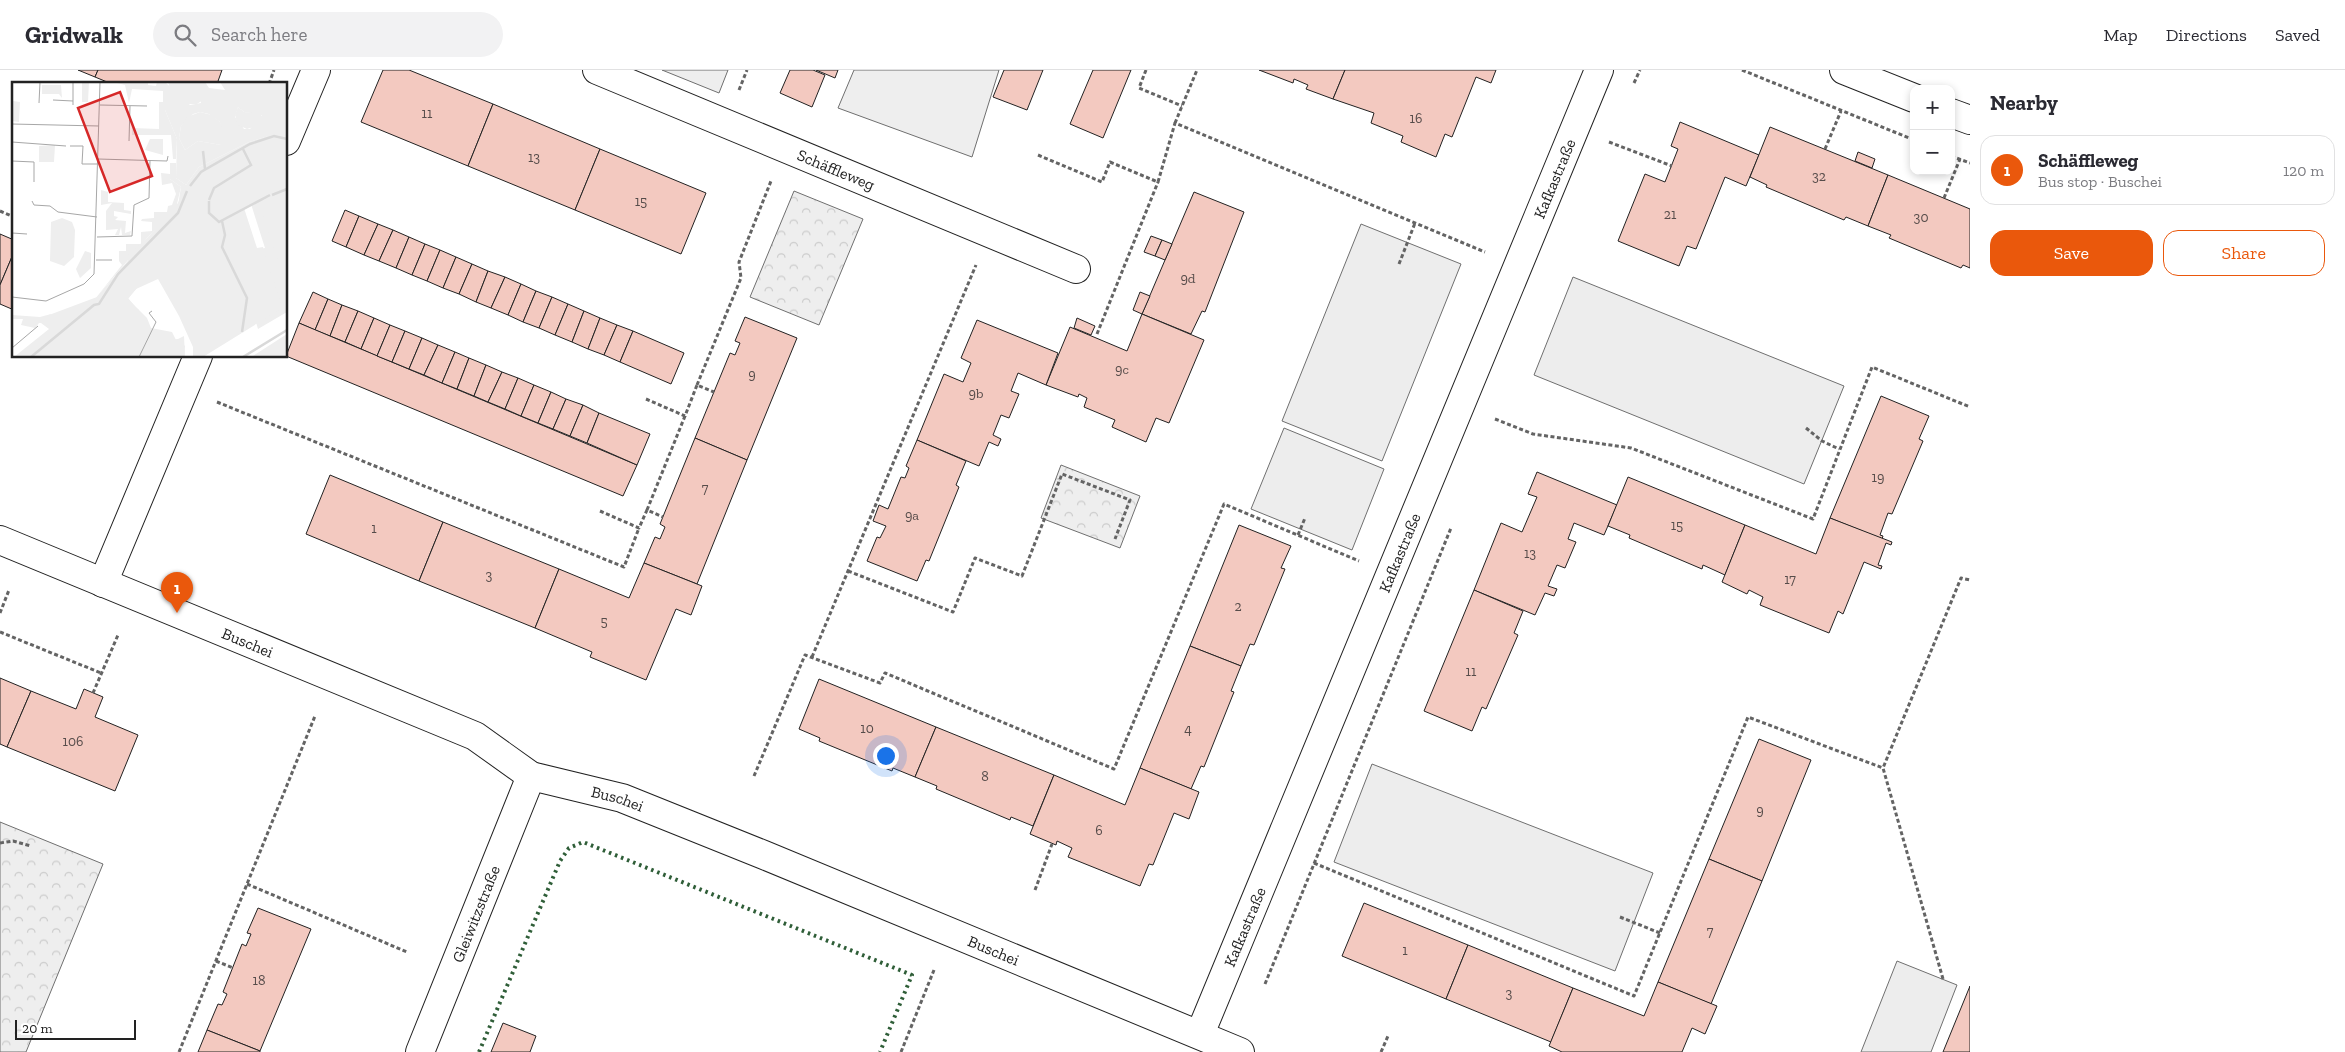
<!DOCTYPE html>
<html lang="en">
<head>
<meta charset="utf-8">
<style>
  :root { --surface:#fff; --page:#f2f2f3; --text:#2b2b33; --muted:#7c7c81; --line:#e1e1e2; --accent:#ea580c }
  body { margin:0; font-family:"Zilla Slab",serif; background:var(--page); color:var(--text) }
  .controls { position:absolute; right:15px; top:15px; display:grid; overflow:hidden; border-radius:10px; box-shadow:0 2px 8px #0003 }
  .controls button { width:45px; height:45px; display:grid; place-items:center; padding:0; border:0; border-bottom:1px solid var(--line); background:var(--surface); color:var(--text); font:25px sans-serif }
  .scale { position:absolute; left:15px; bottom:12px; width:121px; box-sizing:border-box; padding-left:5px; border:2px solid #222; border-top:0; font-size:14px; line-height:18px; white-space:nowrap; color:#222; -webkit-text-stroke:4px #fff; paint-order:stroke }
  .you { position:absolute; left:885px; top:685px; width:18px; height:18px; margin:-12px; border:4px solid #fff; border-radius:50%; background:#1a73e8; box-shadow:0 0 0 8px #1a73e833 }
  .badge { display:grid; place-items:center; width:32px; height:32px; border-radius:50%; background:var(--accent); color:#fff; font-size:16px; font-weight:700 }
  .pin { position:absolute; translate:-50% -41px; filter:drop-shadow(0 1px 2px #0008) }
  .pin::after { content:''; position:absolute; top:26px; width:18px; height:15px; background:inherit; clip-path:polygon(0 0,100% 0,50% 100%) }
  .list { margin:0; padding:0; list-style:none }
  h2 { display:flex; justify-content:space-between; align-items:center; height:65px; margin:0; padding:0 20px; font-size:21px }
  h2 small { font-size:16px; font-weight:400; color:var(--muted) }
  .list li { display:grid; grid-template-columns:32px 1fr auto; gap:15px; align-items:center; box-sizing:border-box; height:70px; margin:0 10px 10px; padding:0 10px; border:1px solid var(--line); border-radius:15px }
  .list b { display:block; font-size:19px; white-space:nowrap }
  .list p { margin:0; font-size:16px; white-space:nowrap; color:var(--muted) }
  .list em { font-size:16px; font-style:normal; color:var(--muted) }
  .actions { display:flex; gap:10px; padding:15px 20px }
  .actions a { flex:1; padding:11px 0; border:1px solid var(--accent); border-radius:15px; text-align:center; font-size:18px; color:var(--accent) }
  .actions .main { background:var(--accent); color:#fff }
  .icon { flex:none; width:28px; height:28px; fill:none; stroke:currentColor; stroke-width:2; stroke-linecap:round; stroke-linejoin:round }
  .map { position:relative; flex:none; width:1970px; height:982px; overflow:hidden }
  header { display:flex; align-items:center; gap:30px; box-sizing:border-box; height:70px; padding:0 25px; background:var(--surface); border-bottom:1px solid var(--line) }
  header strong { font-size:24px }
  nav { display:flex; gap:28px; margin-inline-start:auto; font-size:18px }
  .search { width:350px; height:45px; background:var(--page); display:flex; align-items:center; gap:12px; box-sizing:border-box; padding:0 18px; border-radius:28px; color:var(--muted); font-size:19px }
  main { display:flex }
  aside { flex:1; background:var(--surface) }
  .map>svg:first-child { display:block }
  .grass { fill:#eee; stroke:#6f6f6f }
  .park { fill:url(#park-crowns); stroke:#6f6f6f }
  .parking { fill:#ededed; stroke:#6f6f6f }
  .building { fill:#f3c9c0; stroke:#222 }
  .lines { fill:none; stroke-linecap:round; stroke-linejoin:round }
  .street-casing { stroke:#222; stroke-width:30 }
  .secondary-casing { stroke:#222; stroke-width:30 }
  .path { stroke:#646464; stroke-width:3; stroke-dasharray:4 2.5; stroke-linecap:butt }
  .street { stroke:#fff; stroke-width:28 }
  .secondary { stroke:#fff; stroke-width:28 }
  .hedge { stroke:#2f5e38; stroke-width:4; stroke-dasharray:2.5 4; stroke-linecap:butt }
  .labels { text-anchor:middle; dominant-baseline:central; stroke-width:4; stroke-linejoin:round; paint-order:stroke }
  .number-label { font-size:14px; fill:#564c4a }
  .street-label { font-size:16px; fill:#222; stroke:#fff }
  .inset-river { fill:none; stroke:#d9d9d9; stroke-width:2.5 }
  .inset-road { fill:none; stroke:#a7a7a7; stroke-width:1 }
  .view { fill:#d62828; fill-opacity:0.15; stroke:#d62828; stroke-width:2.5 }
  .inset-edge { fill:none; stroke:#222; stroke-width:2.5 }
</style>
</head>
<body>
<header>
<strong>Gridwalk</strong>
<div class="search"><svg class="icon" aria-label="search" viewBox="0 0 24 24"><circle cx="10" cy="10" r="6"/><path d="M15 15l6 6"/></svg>Search here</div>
<nav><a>Map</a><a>Directions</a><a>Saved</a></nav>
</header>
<main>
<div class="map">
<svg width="1970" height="982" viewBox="0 0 1970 982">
  <defs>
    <pattern id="park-crowns" width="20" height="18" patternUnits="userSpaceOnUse" patternTransform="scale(1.25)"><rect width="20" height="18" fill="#eee"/><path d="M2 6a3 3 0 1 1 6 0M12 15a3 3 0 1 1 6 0" fill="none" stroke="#ccc"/></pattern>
  </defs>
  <rect width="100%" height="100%" fill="#fff"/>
  <g class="grass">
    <path d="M662,0h66l-9,23z"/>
    <path d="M854,0h145l-27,87 -134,-49z"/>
  </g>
  <g class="park">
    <path d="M794,121l69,28 -44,106 -69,-28z"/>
    <path d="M1061,395l79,31 -20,52 -79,-30z"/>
    <path d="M0,752l103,42 -77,188h-26z"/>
  </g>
  <g class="parking">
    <path d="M1361,154l100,40 -79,197 -100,-40z"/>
    <path d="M1573,207l271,109 -40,98 -270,-109z"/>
    <path d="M1284,358l100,41 -32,81 -101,-41z"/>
    <path d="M1372,694l281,109 -38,98 -281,-109z"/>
    <path d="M1897,891l60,24 -26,67h-70z"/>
  </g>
  <g class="building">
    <path d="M78,0h20l-3,7z"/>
    <path d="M98,0h124l-5,14h-105l-17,-7z"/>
    <path d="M383,0h26l84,34 -25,62 -107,-44z"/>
    <path d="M790,0h23l12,5 -13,32 -32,-14z"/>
    <path d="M816,0h22l-3,8z"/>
    <path d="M1004,0h39l-16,40 -34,-13z"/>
    <path d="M1093,0h38l-28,68 -33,-14z"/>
    <path d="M1259,0h86l-12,29 -27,-10 2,-4 -14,-6 -1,4z"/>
    <path d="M1345,0h151l-5,13 -15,-6 -24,60 -7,-3 -9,23 -35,-15 2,-6 -32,-13 3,-10 -41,-14z"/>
    <path d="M493,34l107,45 -25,61 -107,-44z"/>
    <path d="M1680,52l79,33 -13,31 -21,-9 -29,72 -9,-3 -8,20 -61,-25 27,-67 20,8 13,-33 -7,-3z"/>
    <path d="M1770,57l118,48 -20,51 -22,-9 -2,3 -78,-33 1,-2 -17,-8z"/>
    <path d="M600,79l106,44 -25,61 -106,-44z"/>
    <path d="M1858,82l17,7 -3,9 -17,-7z"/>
    <path d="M1888,105l82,34v59l-7,-3 -2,3 -72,-30 2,-3 -23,-9z"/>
    <path d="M1194,122l50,20 -39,100 -3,-1 -11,23 -49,-20z"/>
    <path d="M345,140l14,6 -13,31 -14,-6z"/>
    <path d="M359,146l19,8 -14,31 -18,-8z"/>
    <path d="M378,154l15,6 -14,31 -15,-6z"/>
    <path d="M393,160l16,7 -13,31 -17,-7z"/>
    <path d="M0,164l14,6v12l-14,33z"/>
    <path d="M1151,166l11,4 -7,16 -11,-4z"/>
    <path d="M409,167l16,7 -13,31 -16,-7z"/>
    <path d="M1162,170l10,4 -7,16 -10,-4z"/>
    <path d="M425,174l15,6 -13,31 -15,-6z"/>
    <path d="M440,180l16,7 -13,31 -16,-7z"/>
    <path d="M14,182v58l-14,-6v-19z"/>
    <path d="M456,187l16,7 -13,30 -16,-6z"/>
    <path d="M472,194l16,7 -12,31 -17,-8z"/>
    <path d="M488,201l17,6 -14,31 -15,-6z"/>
    <path d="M505,207l16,7 -13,31 -17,-7z"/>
    <path d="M521,214l15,7 -13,31 -15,-7z"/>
    <path d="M536,221l16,6 -13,31 -16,-6z"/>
    <path d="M313,222l15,7 -13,31 -16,-7z"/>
    <path d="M1140,222l10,4 -8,18 -9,-4z"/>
    <path d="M552,227l16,7 -13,31 -16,-7z"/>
    <path d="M328,229l14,6 -12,31 -15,-6z"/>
    <path d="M568,234l16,7 -12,31 -17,-7z"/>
    <path d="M342,235l16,6 -13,31 -15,-6z"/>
    <path d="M358,241l16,7 -13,31 -16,-7z"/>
    <path d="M584,241l16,7 -12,31 -16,-7z"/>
    <path d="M1142,244l62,26 -35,83 -13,-5 -10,24 -34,-15 3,-7 -31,-13 3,-9 -8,-4 -1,3 -32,-12 24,-58 57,24z"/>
    <path d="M745,247l52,21 -50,122 -52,-22 35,-85 5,2 5,-12 -5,-2z"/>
    <path d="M374,248l16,7 -13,31 -16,-7z"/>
    <path d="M600,248l17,7 -13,30 -16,-6z"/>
    <path d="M1077,248l18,8 -4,9 -17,-7z"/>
    <path d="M977,250l81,33 -12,32 -28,-12 -7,18 8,3 -10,24 -8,-3 -8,20 8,4 -3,7 -9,-4 -10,24 -62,-26 27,-66 19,8 8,-19 -10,-5z"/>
    <path d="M299,253l338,142 -14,31 -337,-140z"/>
    <path d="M390,255l15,6 -13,31 -15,-6z"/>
    <path d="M617,255l16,6 -13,31 -16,-7z"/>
    <path d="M405,261l17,7 -13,31 -17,-7z"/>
    <path d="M633,261l51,22 -13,31 -51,-22z"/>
    <path d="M422,268l16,7 -14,30 -15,-6z"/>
    <path d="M438,275l17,7 -13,31 -18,-8z"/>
    <path d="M455,282l14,6 -12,31 -15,-6z"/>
    <path d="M469,288l17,7 -12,31 -17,-7z"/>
    <path d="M486,295l16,7 -14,30 -14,-6z"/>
    <path d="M502,302l16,6 -13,31 -17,-7z"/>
    <path d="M518,308l16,7 -13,31 -16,-7z"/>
    <path d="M534,315l17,7 -13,31 -17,-7z"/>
    <path d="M551,322l15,7 -13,30 -15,-6z"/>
    <path d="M1881,326l48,20 -10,23 4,2 -31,73 -4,-1 -8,22 3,1 -1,3 -52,-21z"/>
    <path d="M566,329l17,6 -13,31 -17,-7z"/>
    <path d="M583,335l16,8 -12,30 -17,-7z"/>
    <path d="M599,343l51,21 -13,31 -50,-22z"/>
    <path d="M695,368l52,22 -50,124 -53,-21 11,-26 5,2 5,-12 -5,-3z"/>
    <path d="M917,370l49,21 -10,24 3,2 -30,74 -3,-1 -9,21 -50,-20 10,-24 3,1 6,-12 -13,-5 6,-16 9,4 13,-32 4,1 4,-10 -3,-2z"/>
    <path d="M1537,402l80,33 -13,30 -30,-12 -6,16 8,3 -11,26 -8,-3 -9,21 9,3 -3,7 -9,-3 -10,22 -61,-25 27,-67 21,9 15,-35 -9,-3z"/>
    <path d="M330,405l113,47 -24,59 -113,-47z"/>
    <path d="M1628,407l117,48 -20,50 -22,-10 -1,4 -73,-31 1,-3 -22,-9z"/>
    <path d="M1830,448l62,24 -1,3 -5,-2 -8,22 4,1 -1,3 -17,-7 -21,52 -5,-3 -9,22 -69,-28 3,-8 -14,-7 -2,4 -25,-12 23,-57 71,29z"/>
    <path d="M443,452l116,47 -24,59 -116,-47z"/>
    <path d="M1239,455l52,21 -10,22 4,1 -31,76 -4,-1 -9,22 -51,-20z"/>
    <path d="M644,493l58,23 -11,29 -15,-6 -30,71 -56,-23 2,-5 -57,-24 24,-59 70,29z"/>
    <path d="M1474,520l49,21 -9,22 4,2 -32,74 -4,-2 -10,24 -48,-20z"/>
    <path d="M1190,576l51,20 -10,25 3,1 -30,75 -3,-1 -10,23 -51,-21z"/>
    <path d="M0,608l31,13 -24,56 -7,-3z"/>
    <path d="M819,609l117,48 -21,50 -22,-9 -1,3 -73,-30 1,-3 -21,-9z"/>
    <path d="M84,619l19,8 -8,20 43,18 -23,56 -108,-44 24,-56 45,18z"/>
    <path d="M936,657l118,48 -21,51 -22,-9 -1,3 -74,-31 1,-3 -22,-9z"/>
    <path d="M1759,669l52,21 -49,121 -53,-22z"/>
    <path d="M1140,698l59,24 -10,27 -15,-6 -21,52 -4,-1 -9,22 -72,-29 4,-9 -15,-7 -1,4 -26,-11 24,-59 71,30z"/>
    <path d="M1709,789l53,22 -51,123 -53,-22z"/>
    <path d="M1364,833l104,42 -22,54 -104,-43z"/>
    <path d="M258,838l53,21 -51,122 -53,-21 11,-26 4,1 5,-11 -4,-2 19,-48 4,2 5,-12 -4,-1z"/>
    <path d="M1468,875l105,43 -22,54 -105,-43z"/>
    <path d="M1658,912l59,24 -12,28 -13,-6 -10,24h-120l-13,-6 24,-58 71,28z"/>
    <path d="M1970,916v66h-27z"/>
    <path d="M503,953l33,13 -6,16h-39z"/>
    <path d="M207,960l53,21v1h-62z"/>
  </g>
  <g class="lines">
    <defs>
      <g id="street">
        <path id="s1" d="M597,0l479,199"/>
        <path d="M1844,0l70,28"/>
        <path d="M1951,43l19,7"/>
        <path d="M286,71l30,-71"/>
        <path d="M103,513l95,-227"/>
        <path id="s2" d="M1200,964l399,-964"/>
      </g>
      <g id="secondary">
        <path id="s3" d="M0,470l475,196 56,40 91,22 142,57 476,197"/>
        <path id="s4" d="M420,982l111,-276"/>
      </g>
    </defs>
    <use href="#street" class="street-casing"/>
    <use href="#secondary" class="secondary-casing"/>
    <g class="path">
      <path d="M1146,0l-7,18 43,18"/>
      <path d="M1742,0l172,70"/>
      <path d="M1634,13l6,-13"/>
      <path d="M269,14l5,-14"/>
      <path d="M739,20l8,-20"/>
      <path d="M1175,53l22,-53"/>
      <path d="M1609,72l63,24"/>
      <path d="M1825,79l16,-38"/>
      <path d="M1038,85l64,27 8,-20 48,20 17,-59 310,129"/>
      <path d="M1951,86l19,7"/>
      <path d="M1944,128l16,-39"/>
      <path d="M0,141l14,6"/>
      <path d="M1399,194l16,-41"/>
      <path d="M1097,264l61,-152"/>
      <path d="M697,315l44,-107 -2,-16 32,-81"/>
      <path d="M646,329l39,17 12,-31 17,7"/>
      <path d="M217,332l407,165 15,-39"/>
      <path d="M1495,349l38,15 98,14 182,71 59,-152 98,40"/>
      <path d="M1806,358l16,13 17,8"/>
      <path d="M647,440l38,-94"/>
      <path d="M600,441l39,17 8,-18 16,7"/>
      <path d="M1298,465l7,-17"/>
      <path d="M848,501l105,41 22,-54 47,18 40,-102 68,26 -15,39"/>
      <path d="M0,543l9,-23"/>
      <path d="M0,562l101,41"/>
      <path d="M812,587l164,-392"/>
      <path d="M93,623l25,-58"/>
      <path d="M754,706l51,-121 75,28 5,-10 229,96 110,-265 135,57"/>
      <path d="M0,773l13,-2 18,5"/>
      <path d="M1314,793l320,133 114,-279 135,51"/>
      <path d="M247,814l160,68"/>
      <path d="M1035,820l17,-46"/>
      <path d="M1620,847l40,16"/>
      <path d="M216,891l17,7"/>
      <path d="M1943,909l-60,-211 78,-190 9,2"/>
      <path d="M1265,914l186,-456"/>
      <path d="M179,982l136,-336"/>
      <path d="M901,982l33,-82"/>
      <path d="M1381,982l7,-16"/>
    </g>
    <use href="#street" class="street"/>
    <use href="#secondary" class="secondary"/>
    <path class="hedge" d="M479,982l81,-191 9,-13 14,-6 329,133 -32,77"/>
  </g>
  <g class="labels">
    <g class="number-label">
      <text x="427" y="43">11</text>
      <text x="1416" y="48">16</text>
      <text x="534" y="87">13</text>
      <text x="1819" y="106">32</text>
      <text x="641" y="131">15</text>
      <text x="1670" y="144">21</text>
      <text x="1921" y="147">30</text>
      <text x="1188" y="208">9d</text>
      <text x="1122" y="299">9c</text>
      <text x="752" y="304">9</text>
      <text x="976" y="323">9b</text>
      <text x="1878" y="407">19</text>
      <text x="705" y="418">7</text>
      <text x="912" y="445">9a</text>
      <text x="1677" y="455">15</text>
      <text x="374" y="458">1</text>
      <text x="1530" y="483">13</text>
      <text x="489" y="505">3</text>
      <text x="1790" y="509">17</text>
      <text x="1238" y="536">2</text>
      <text x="604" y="551">5</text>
      <text x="1471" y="601">11</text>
      <text x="867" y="658">10</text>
      <text x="1188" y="659">4</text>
      <text x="73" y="671">106</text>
      <text x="985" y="706">8</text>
      <text x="1760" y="740">9</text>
      <text x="1099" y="760">6</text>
      <text x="1710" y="861">7</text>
      <text x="1405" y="880">1</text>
      <text x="259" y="910">18</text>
      <text x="1509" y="923">3</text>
    </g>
    <g class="street-label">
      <text stroke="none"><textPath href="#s1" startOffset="259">Schäffleweg</textPath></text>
      <text stroke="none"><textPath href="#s2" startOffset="926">Kafkastraße</textPath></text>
      <text stroke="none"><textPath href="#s2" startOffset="521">Kafkastraße</textPath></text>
      <text stroke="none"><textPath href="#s3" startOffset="268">Buschei</textPath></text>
      <text stroke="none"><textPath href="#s3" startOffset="672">Buschei</textPath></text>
      <text stroke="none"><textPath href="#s4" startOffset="149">Gleiwitzstraße</textPath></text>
      <text stroke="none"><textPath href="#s2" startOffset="116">Kafkastraße</textPath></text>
      <text stroke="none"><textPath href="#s3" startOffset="1078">Buschei</textPath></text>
    </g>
  </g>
  <g transform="translate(12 12)">
    <rect width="275" height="275" fill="#fff"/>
    <path d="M101,0h35v3l8,1 1,-4h8v28l12,29 -1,20h-3l-2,-24h-39v-7l27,1v-27h4v-11l-31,-2 -3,14 -4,-18zM30,3h19l1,13 -3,-4h-17zM138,57h13v16l-18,-5zM149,91l9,1v5l11,8 -4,17 2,2 -33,33 -51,60 27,-34 -3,-4v-10h7v-7h15v-12l11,-1v-9l-11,-1 1,-2 12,-1v-6h13l1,-6 4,-1 4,-11 -4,-11 -10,2zM89,108l7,2v10l16,1v7l7,1v3l-17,-3v5l4,1 -3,3 11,1 -1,12 6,-2 -1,4h-8l-1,-8 -2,8h-4l3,-6 -12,1v-19l6,-8 -11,2zM50,136l10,4 3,8 -1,27 -10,9 -14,-5 1,-39zM73,169l6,2v15l-11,10 -4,-9zM39,232l-4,9h-8l-4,5 -14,-3 2,-6h-11v-4l28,2z" fill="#eee"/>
    <path d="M262,52l13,1v6l-12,-4 -27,12 -34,21 -10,3 -12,15 19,12 -1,9 6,7 71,-31v127l-29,17 -23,-75 30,-6 -14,-44 -27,17v17l-7,-14 -5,5 -7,-4v-25l-12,-7 -6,20 -2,-5 -3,2 -16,16 2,19 -13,12 -8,17 -16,3 -5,5 -9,19 4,3 13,-17 23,-11 -17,9 -12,13 20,24 -18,-1 -1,20 19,-4 4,5 26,-3 7,7 -1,11h-71l-8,-4 -8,-21 9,-7 -4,-6 3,-5 -9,-5 -1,-10 33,-38 -1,-5 50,-45 4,-24 -11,-8v-16h6v15l10,7 13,-18 50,-25zM117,220l10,8 -16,14v19l-14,4 -7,-18 16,-9zM275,252v23h-36l2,-1z" fill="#eee" fill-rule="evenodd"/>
    <path d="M0,0l1,19 7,1 -1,20 -7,-1zM153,0l25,23 11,-2 -4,-21h8l4,6 16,2 -5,-8h67v205l-29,-86 -14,7 13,40 6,-1 19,61 -79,49h-10v-10l-14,-31 -21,-37 -22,10 -8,10 19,19 4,10 21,4 4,8 8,-4 1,21h-171l35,-28 -8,-6v-5l56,-21 60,-70 -2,-4 3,3 16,-17 24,-38 71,-35 -20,6 -50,25 -13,18 -10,-7 1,-39 -12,-29zM226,25l6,5 18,3 -12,14h-6l-9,-12zM188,30l9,2 11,8 1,23 -23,-4 -13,9 -6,-12 2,-12 12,-12zM43,63l-1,17h-15v-16z" fill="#eee" fill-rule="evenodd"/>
    <path d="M70,0h7l-1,20h-6zM156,0h29l12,14 -12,8h-13l-12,-9zM226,25l6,5 18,2 -5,12 -10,3 -9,-4 -3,-10zM188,30l12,3 8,7 3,12 -2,11 -23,-4 -13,9 -6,-12 2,-12 6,-9z" fill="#eee"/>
    <path class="inset-river" d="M191,69l2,18M178,104l11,-14 49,-28 24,-8 13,3M260,113l15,-6M197,118l5,-12 37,-23 -8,-16M197,119v12l10,9 51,-27M210,139l3,14 -3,12 25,51 -5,34M19,275l63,-52 5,-1 19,-30 60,-61 9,-22M231,275l44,-27"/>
    <path class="inset-road" d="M41,18l20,1M27,21l1,-21M61,23v-23M88,23l47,1M0,42l87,2M117,59l1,-35M0,60l54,4M58,64h13l-1,18h16M86,77l69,2 1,-5M0,79l22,1v20M20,119l2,4 16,1 8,6 39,5M0,151l15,1M85,155l35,-1 2,-31 15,-7 1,-38M84,178h16M0,215l34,4 38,-17 10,-10 6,-192M0,266l26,-22M127,275l17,-35 -7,-9 3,-2"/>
    <path class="view" d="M108,10l32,84 -42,16 -32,-84z"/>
    <rect width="275" height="275" class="inset-edge"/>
  </g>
</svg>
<div class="controls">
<button>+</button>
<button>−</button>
</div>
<div class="scale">20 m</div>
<div class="you"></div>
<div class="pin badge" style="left:177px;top:543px">1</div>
</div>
<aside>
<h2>Nearby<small></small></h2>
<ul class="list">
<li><span class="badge">1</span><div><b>Schäffleweg</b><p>Bus stop · Buschei</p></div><em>120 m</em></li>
</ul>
<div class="actions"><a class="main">Save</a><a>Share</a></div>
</aside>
</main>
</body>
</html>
